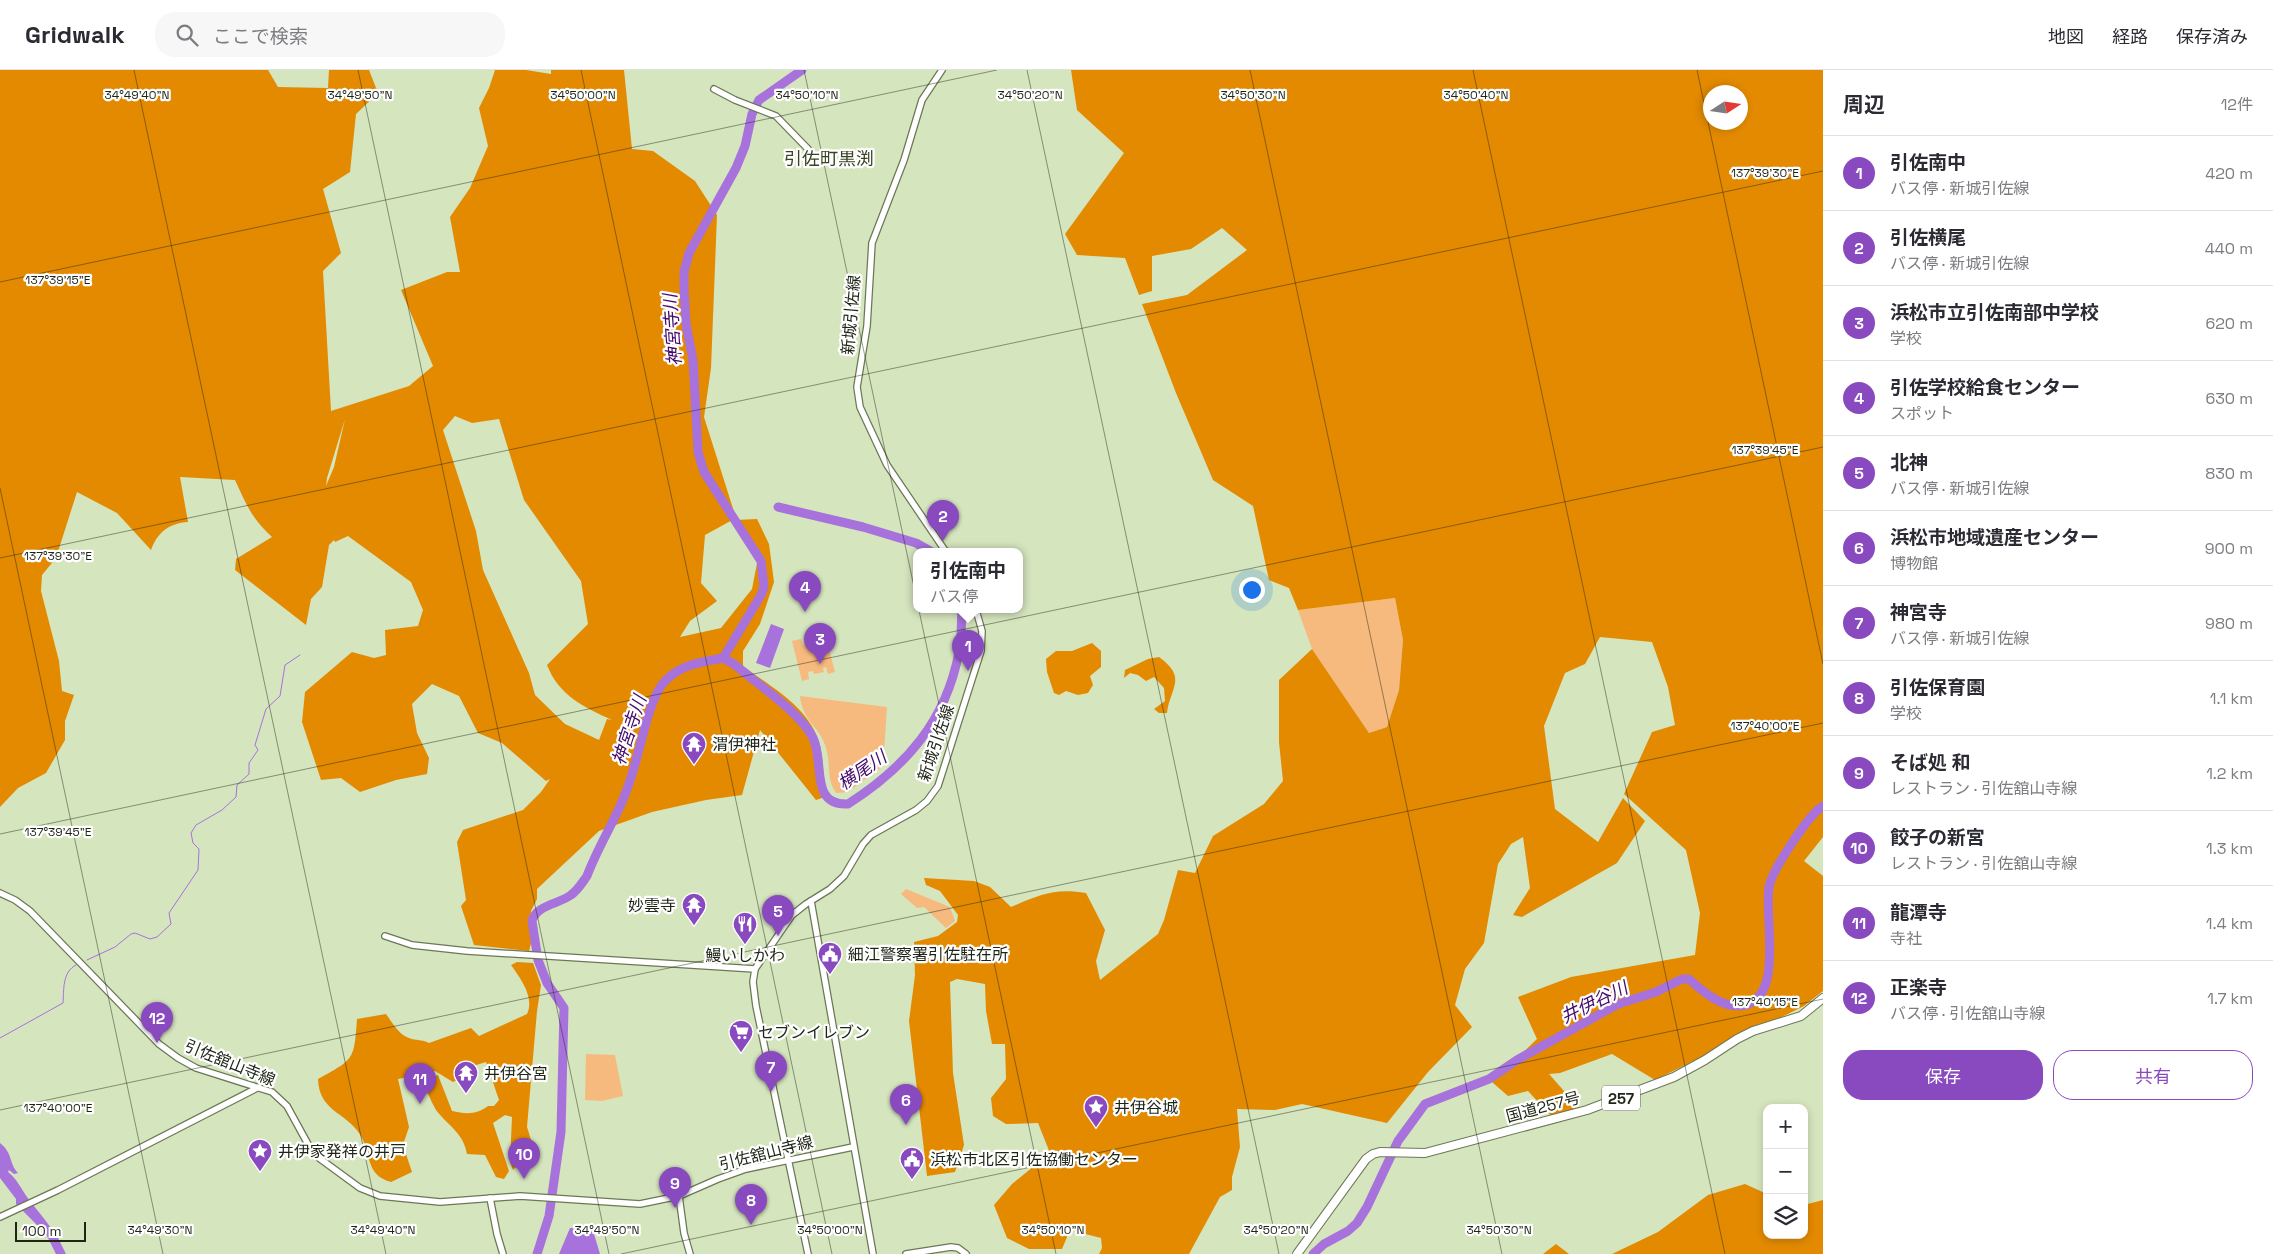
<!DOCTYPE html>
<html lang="ja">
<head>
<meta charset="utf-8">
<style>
  :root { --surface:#fff; --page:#f7f7f7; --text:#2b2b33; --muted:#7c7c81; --line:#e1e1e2; --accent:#894ac0 }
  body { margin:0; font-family:"Space Grotesk","Noto Sans JP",sans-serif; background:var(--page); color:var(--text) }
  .controls { position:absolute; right:15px; bottom:15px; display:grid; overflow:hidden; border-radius:10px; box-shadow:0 2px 8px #0003 }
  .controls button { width:45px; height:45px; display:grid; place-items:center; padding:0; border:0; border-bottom:1px solid var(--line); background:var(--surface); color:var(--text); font:25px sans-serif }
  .compass { position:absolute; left:1703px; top:15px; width:45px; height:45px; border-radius:50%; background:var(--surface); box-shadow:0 2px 8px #0003; rotate:78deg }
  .scale { position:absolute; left:15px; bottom:12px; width:71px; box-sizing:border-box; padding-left:5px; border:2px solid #1e2416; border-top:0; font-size:14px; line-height:18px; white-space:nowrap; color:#1e2416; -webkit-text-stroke:4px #fff; paint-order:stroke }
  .you { position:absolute; left:1251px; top:519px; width:18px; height:18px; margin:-12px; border:4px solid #fff; border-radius:50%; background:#1a73e8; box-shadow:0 0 0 8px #1a73e833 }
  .badge { display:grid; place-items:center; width:32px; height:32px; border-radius:50%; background:var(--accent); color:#fff; font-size:16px; font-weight:700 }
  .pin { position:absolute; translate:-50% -41px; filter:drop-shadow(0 1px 2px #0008) }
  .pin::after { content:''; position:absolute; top:26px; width:18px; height:15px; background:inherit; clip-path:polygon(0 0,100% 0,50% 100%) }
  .popup { position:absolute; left:913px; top:478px; width:110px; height:65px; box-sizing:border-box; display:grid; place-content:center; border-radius:10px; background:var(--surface); filter:drop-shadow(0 1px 4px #0005); font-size:16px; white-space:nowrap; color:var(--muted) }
  .popup b { font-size:19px; color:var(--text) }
  .popup::after { content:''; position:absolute; left:50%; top:100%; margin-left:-10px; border:10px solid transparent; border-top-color:var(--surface) }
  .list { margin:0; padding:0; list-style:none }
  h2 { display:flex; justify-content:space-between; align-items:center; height:65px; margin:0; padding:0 20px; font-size:21px }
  h2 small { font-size:16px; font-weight:400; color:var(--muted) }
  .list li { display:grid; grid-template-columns:32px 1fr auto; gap:15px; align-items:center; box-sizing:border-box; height:75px; padding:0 20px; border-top:1px solid var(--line) }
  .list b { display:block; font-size:19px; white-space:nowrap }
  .list p { margin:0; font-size:16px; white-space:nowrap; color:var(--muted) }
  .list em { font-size:16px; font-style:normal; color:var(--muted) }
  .actions { display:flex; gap:10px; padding:15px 20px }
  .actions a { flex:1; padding:11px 0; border:1px solid var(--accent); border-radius:20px; text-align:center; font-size:18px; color:var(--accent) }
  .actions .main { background:var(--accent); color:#fff }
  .icon { flex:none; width:28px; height:28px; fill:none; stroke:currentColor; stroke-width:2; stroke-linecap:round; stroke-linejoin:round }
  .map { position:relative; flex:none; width:1823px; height:1184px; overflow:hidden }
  header { display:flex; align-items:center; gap:30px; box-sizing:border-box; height:70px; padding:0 25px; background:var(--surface); border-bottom:1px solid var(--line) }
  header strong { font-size:24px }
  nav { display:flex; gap:28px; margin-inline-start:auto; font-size:18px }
  .search { width:350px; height:45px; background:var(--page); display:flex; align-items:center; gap:12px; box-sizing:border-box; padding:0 18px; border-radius:20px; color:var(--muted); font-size:19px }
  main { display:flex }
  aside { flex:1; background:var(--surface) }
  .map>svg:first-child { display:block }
  .green { fill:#f6ba7e }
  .forest { fill:#e38a01; fill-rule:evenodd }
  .water { fill:#a772db }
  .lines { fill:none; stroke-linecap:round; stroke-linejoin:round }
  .stream { stroke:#a772db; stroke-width:1 }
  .river { stroke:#a772db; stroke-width:9 }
  .secondary-casing { stroke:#6b7856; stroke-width:8 }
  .highway-casing { stroke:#6b7856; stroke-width:10 }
  .secondary { stroke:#fff; stroke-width:5.5 }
  .highway { stroke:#fff; stroke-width:8 }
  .ticks { fill:none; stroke:#1e2416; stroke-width:1; stroke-opacity:0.45 }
  .labels { text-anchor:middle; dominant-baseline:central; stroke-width:4.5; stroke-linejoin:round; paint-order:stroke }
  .shield { fill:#fff; stroke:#62665c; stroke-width:1 }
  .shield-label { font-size:15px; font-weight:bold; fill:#1e2416 }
  .street-label { font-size:16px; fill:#1e2416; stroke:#fff }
  .poi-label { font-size:16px; fill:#1e2416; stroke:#fff; text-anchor:start }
  .neighbourhood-label { font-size:18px; fill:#384423; stroke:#fff }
  .water-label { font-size:18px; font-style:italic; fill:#450b6c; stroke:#fff }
  .ticks-label { font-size:12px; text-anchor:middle; fill:#1e2416; stroke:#fff; stroke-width:4.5; stroke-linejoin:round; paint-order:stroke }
</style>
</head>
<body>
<header>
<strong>Gridwalk</strong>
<div class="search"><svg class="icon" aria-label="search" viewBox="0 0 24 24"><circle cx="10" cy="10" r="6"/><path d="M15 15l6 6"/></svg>ここで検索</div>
<nav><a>地図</a><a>経路</a><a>保存済み</a></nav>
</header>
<main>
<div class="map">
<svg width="1823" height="1184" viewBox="0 0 1823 1184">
  <rect width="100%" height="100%" fill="#d5e5be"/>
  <g class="green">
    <path d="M1395,528l8,42 -4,50 -12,37 -18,6 -57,-84 -14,-39z"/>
    <path d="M825,564l2,7 5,-1 2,7 -5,2 6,23 -7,2 -2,-7 -3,1 1,4 -10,2 -1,-3 -5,1 1,7 -7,2 -10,-40 9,-2 2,6 5,-1 1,2 11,-3 -1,-7z"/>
    <path d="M800,626l87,11 -4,59 -35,26 -12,1c-10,-14 -5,-29 -10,-45 -5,-20 -24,-27 -26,-52z"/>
    <path d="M906,819l44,18 5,14 -9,7 -22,-21 -7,1 -16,-14z"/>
    <path d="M586,984l29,1 8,41 -21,5 -17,-1z"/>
  </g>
  <g class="forest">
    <path d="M0,0h268l10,17 50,1 1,-18h40l9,23 -22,21 -6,58 -27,17 18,64 -18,18 8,140 78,-25 24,-20 -32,-76 46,-18h13l-10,-55 20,-29 18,-42 -9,-38 10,-20 6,-18h31l25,4v-4h73l8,79 21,2 42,30 22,34 -6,153 -7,49 32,101 -31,17 -4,48 16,18 -27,20 -10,16 41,-9 31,-39 7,-36 -24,-33 22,-1 12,25 5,38 -14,42 -17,27v15c29,22 68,42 77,80 4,16 3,35 5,51l-9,3 -56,-70 -18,65 -36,5 -54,12 -53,19 -62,58v10l-6,12 -1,14 3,11 -4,15 -55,-6 -13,-39 5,-6 -9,-58 6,-12 60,-20 18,-18 9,-13 -4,2 -44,-38 -24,-10 -19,-37 -27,-12 -20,20 5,29 12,25 -2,16 -31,6 -36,12 -19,-14 -20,2 -19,-58 3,-30 47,-40 22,6 12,-3 -1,-25 33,-4 5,-16 -12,-28 -63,-46 -13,6 -1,-2 -5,5 -7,42 -11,12 -5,26 -71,-55 1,-11 36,-22c-20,-18 -26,-33 -37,-57l-55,-3 8,45c-19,1 -31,11 -37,28l-34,-37 -40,-21 -21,66 -14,17 -1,16 18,70 3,30 12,4 -9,26v19l-19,33 -28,15 -18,19zM455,346l17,7 27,-4 25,81 57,81 7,43 -41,41c12,31 37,42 65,55l-5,-1 -8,21 -34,-16 -30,-29 -6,-22 -46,-103 -7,-39 -33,-101zM345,349l-11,48 -8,19 1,-8z"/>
    <path d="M1071,0h752v767l-19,24 19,15v115l-19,15 -149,74 -43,-26 -52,19 -11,1 30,34 -25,11 -26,-28 -20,5 -16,-14 45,-43 -19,-42 53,-20 124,-22 5,-42 -14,-63 -62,-56 28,-62 23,-7 -7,-38 -16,-45 -52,-5 -15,27 -20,9 -21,53 11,83 43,33 25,-44 22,23 -28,42 -95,54 -9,-2 17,-27 -7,-51 -12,7 -13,20 -14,79 -19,26 -10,36 17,22 -44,45 -41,51 -85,-19 -27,6 -38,-1 3,38 -8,30v13l-12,7 -31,57h-90l3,-6 -1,-10 -31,-8 -8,19h-33l-22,-11 -13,-33 18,-21 38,-31 -12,-30 -32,1 -13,-8 -2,-18 15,-19 -1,-35h-13l-6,-33 -1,-27 -28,-5 -7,3 3,91 11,72 -9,27 -28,4 -18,-155 6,-46 -1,-33 24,-6 19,-14 1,-7 -18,-24 -14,-6 -2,-7 50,3 16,6 21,20c29,-12 42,-19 75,-14l19,37 -9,31 4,19 58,-46 6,-14 14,-50 17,3 18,-37 51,-32 19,-23 -4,-39v-62l33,-31 57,84 18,-6 12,-37 4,-50 -8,-42 -97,12 -9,-22 -20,-8 -16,-74 -40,-26 -37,-87 -34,-89 45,-9 60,-45 -25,-22 -31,21 -39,7v35l-13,4 -14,-37 -48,-3 -12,-21 59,-81 -47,-43zM1710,22h30v30h-30z"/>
    <path d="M1092,573l9,8v16l-11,9 3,9 -5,8 -10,2 -12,-4 -7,4 -5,-2 -7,-21 -1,-13 10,-8h16z"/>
    <path d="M1159,587c29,21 11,31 8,56h-8l-5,-4 11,-8 -1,-13 -10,-11 -8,4 -8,-6 -8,-2 -6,5 1,-8 23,-11z"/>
    <path d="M517,892l16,1 8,22 -4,26 -10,116 5,16 -19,27 -3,-8 2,-45 -7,-2 -12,8 16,48 -5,8 -8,-2 -11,-22 -18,-1c-4,-22 -18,-27 -31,-44 -6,-10 -10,-21 -13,-32l15,-3 14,36c13,3 25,4 36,-5h6l5,-6 -13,-38 -13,4 -11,12 -9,4 -18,-11 -37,8 11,48 -6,18 9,27 -21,10c-27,-7 -19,-31 -32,-49 -14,-21 -40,-22 -41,-54 36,-20 36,-18 39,-60l29,-5c6,8 13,21 23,24 7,3 13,1 20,5l42,-15 8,8 48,-22c8,-17 -7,-36 -16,-49z"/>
    <path d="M1745,1114l22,10v41h37v-30l19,-5v54h-211l46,-22 50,-37z"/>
    <path d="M1556,1174l13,10h-26z"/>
  </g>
  <g class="water">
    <path d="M771,554l13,5 -14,39 -14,-5z"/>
    <path d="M0,1073c13,10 9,21 18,30l-4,1 -5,-4 -1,2c9,7 12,15 19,25 11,15 24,28 32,45l-5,3 -2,-5 -36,-36v-5l-16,-21z"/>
    <path d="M570,1158l21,1 3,5 6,20h4h-45z"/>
  </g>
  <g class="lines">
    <g class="stream">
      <path d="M87,890l28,-13 16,-13 4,-1 15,6 7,-2 14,-13 -2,-11 29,-43 1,-21 -6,-6 -2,-10 5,-8 26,-15 14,-13 1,-12 12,-11v-11l9,-13 -3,-5 11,-36 14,-13 5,-31 15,-10"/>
      <path d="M0,968l63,-35c1,-13 -1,-31 13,-38"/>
    </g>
    <g class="river">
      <path d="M778,437l85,20 53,16 16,9"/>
      <path d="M723,588l11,6c22,19 67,49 79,74 12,24 -4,68 35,66 58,-37 98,-83 111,-152 3,-14 2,-29 3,-42"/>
      <path d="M51,1164l10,20"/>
      <path d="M537,1184l12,-38 12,-84 3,-124 -17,-25 -9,-23 -6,-39c4,-16 27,-17 39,-26 7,-5 11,-12 16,-19 10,-27 26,-52 37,-79 11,-26 16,-54 24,-81 4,-12 9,-28 19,-37 16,-15 35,-17 56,-21l38,-63 3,-8 -3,-26 -57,-89 -6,-20 -5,-92 -7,-36 -2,-36v-16l5,-19 47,-85 9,-22 7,-32 7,-14 43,-30"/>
      <path d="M1313,1184l11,-10 24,-13 9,-8 10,-16 31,-66 27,-37 64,-25 28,-19 101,-56 38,-12 26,-13h7c14,13 35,31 56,26 39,-9 19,-88 24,-118 3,-17 40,-73 54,-81"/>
    </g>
    <defs>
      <g id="secondary">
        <path d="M942,0l-20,30 -18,60 -32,83 -5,83 -10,61 3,20 27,58 59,87"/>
        <path d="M714,19l21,11 41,16 32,33"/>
        <path d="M0,823l15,7 15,11 129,133 19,14 18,10 76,24 15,14 22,40 10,12 41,30 20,8 60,6 80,-6 120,8 39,-8 39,-17 28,-10 107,-22"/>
        <path d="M811,831l62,353"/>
        <path d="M385,866l27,9 55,6 288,18"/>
        <path d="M679,1126l5,37 6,21"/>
        <path d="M490,1128l7,36 6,20"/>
        <path d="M0,1147l58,-27 201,-103"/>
        <path d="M808,1184l-52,-248 -3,-24 2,-13 37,-54 14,-11 24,-15 14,-13 19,-32 8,-9 45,-25 11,-9 11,-15 43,-135 1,-20 -6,-21"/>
        <path d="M906,1184l45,-7 7,1 8,6"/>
      </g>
      <path id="highway" d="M1297,1184l69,-95 7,-5 7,-2 45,1 162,-43 87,-33 31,-17 32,-21 16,-8 48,-15 22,-18"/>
    </defs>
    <use href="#secondary" class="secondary-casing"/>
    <use href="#highway" class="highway-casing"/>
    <use href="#secondary" class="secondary"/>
    <use href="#highway" class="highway"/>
  </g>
  <path class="ticks" d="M134,0l252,1184M358,0l251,1184M581,0l251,1184M804,0l252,1184M1027,0l252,1184M1250,0l252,1184M1473,0l252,1184M1697,0l126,594M0,212l997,-212M0,418l163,766M0,488l1823,-387M0,764l1823,-387M0,1040l1823,-387M621,1184l1202,-255"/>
  <defs>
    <symbol id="temple-pin" viewBox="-11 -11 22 30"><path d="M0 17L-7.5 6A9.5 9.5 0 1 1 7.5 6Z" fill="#894ac0" stroke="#fff"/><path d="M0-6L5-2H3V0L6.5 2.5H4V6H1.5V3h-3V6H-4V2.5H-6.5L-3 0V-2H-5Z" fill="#fff"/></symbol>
    <symbol id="restaurant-pin" viewBox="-11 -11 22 30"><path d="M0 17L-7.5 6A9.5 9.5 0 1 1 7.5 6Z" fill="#894ac0" stroke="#fff"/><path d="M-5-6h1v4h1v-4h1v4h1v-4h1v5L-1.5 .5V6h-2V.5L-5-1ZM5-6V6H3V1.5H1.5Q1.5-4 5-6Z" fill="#fff"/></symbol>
    <symbol id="civic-pin" viewBox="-11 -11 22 30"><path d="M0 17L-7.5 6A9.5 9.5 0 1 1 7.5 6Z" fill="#894ac0" stroke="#fff"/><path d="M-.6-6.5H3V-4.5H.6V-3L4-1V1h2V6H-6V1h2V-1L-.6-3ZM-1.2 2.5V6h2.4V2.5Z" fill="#fff"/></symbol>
    <symbol id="supermarket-pin" viewBox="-11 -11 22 30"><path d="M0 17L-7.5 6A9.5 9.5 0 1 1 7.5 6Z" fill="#894ac0" stroke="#fff"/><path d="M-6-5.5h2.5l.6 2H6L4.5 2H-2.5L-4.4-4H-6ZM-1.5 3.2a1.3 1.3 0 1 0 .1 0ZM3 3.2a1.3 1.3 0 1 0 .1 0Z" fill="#fff"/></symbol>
    <symbol id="sight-pin" viewBox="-11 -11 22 30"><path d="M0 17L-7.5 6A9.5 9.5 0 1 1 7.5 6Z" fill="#894ac0" stroke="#fff"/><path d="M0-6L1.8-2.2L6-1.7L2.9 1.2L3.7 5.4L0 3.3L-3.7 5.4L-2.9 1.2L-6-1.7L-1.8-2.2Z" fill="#fff"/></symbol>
  </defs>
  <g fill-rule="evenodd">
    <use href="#temple-pin" x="680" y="660" width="28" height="38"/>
    <use href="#temple-pin" x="680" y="821" width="28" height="38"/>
    <use href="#restaurant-pin" x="731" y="840" width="28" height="38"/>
    <use href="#civic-pin" x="816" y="870" width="28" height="38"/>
    <use href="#supermarket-pin" x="727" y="948" width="28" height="38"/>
    <use href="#temple-pin" x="452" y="989" width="28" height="38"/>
    <use href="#sight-pin" x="1082" y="1023" width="28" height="38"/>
    <use href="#sight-pin" x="246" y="1067" width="28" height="38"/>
    <use href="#civic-pin" x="898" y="1075" width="28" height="38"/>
  </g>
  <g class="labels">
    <rect class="shield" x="1602" y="1015.5" width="38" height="25" rx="4"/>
    <g class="shield-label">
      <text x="1621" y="1028">257</text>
    </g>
    <g class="street-label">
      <text transform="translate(851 245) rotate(-85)">新城引佐線</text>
      <text transform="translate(936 673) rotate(-71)">新城引佐線</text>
      <text transform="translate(230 993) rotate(22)">引佐舘山寺線</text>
      <text transform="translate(1543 1037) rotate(-15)">国道257号</text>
      <text transform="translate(766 1083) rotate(-14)">引佐舘山寺線</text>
    </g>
    <g class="poi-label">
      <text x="712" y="674">渭伊神社</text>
      <text x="676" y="835" text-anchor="end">妙雲寺</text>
      <text x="848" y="884">細江警察署引佐駐在所</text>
      <text x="745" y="885" text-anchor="middle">鰻いしかわ</text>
      <text x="758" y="962">セブンイレブン</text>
      <text x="484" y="1003">井伊谷宮</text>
      <text x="1114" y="1037">井伊谷城</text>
      <text x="278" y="1081">井伊家発祥の井戸</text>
      <text x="930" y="1089">浜松市北区引佐協働センター</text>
    </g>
    <g class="neighbourhood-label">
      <text x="829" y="88">引佐町黒渕</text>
    </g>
    <g class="water-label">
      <text transform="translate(672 260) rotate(-94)">神宮寺川</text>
      <text transform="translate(629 660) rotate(-72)">神宮寺川</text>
      <text transform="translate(862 700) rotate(-34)">横尾川</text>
      <text transform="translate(1594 932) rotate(-26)">井伊谷川</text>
    </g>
  </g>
  <g class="ticks-label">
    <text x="137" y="29">34°49'40"N</text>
    <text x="360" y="29">34°49'50"N</text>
    <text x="583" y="29">34°50'00"N</text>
    <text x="807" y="29">34°50'10"N</text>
    <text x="1030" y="29">34°50'20"N</text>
    <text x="1253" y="29">34°50'30"N</text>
    <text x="1476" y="29">34°50'40"N</text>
    <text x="1765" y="107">137°39'30"E</text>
    <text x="58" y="214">137°39'15"E</text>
    <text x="1765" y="384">137°39'45"E</text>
    <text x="58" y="490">137°39'30"E</text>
    <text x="1765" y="660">137°40'00"E</text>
    <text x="58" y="766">137°39'45"E</text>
    <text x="1765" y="936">137°40'15"E</text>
    <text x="58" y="1042">137°40'00"E</text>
    <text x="160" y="1164">34°49'30"N</text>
    <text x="383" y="1164">34°49'40"N</text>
    <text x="607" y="1164">34°49'50"N</text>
    <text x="830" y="1164">34°50'00"N</text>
    <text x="1053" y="1164">34°50'10"N</text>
    <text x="1276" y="1164">34°50'20"N</text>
    <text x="1499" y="1164">34°50'30"N</text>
  </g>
</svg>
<div class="controls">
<button>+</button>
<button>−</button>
<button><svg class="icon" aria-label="layers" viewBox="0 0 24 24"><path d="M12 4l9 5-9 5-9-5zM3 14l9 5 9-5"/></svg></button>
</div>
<svg class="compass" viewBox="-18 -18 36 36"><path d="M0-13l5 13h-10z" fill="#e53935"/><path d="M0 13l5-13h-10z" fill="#7c7c81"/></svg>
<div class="scale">100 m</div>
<div class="you"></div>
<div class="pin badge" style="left:968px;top:601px">1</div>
<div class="popup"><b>引佐南中</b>バス停</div>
<div class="pin badge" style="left:943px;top:471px">2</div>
<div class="pin badge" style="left:820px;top:594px">3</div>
<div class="pin badge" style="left:805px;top:542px">4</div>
<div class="pin badge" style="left:778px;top:866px">5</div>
<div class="pin badge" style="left:906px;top:1055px">6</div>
<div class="pin badge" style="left:771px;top:1022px">7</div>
<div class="pin badge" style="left:751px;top:1155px">8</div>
<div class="pin badge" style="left:675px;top:1138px">9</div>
<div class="pin badge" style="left:524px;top:1109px">10</div>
<div class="pin badge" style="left:420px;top:1034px">11</div>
<div class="pin badge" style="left:157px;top:973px">12</div>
</div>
<aside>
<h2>周辺<small>12件</small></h2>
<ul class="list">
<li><span class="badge">1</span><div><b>引佐南中</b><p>バス停 · 新城引佐線</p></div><em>420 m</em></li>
<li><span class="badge">2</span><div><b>引佐横尾</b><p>バス停 · 新城引佐線</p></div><em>440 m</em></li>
<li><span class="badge">3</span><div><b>浜松市立引佐南部中学校</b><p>学校</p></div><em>620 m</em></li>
<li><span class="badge">4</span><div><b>引佐学校給食センター</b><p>スポット</p></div><em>630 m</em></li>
<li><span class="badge">5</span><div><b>北神</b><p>バス停 · 新城引佐線</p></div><em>830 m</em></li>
<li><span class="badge">6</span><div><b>浜松市地域遺産センター</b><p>博物館</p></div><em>900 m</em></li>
<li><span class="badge">7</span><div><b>神宮寺</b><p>バス停 · 新城引佐線</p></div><em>980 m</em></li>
<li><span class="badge">8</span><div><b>引佐保育園</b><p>学校</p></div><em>1.1 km</em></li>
<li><span class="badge">9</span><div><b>そば処 和</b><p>レストラン · 引佐舘山寺線</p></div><em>1.2 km</em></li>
<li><span class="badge">10</span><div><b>餃子の新宮</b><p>レストラン · 引佐舘山寺線</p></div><em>1.3 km</em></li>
<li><span class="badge">11</span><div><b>龍潭寺</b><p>寺社</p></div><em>1.4 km</em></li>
<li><span class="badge">12</span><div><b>正楽寺</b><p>バス停 · 引佐舘山寺線</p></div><em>1.7 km</em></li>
</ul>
<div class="actions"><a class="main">保存</a><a>共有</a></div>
</aside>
</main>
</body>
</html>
